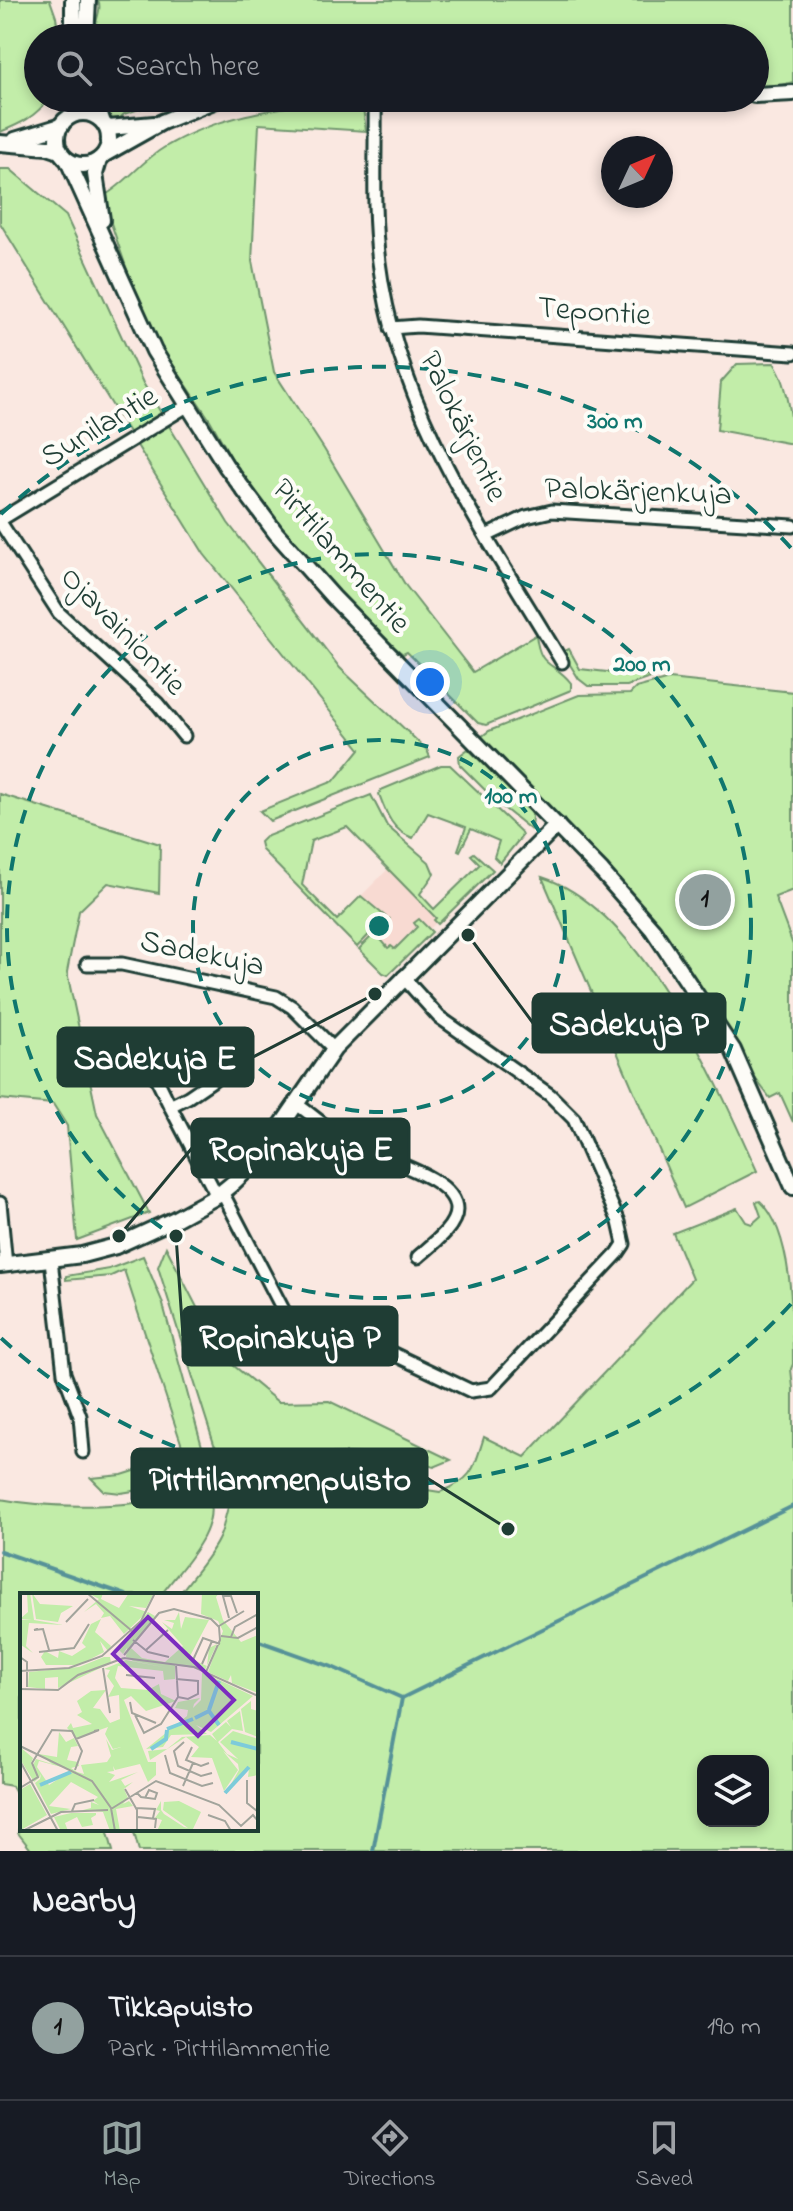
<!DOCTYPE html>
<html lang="en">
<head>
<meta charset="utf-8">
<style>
  :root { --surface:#171b24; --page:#242831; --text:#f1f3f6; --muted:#9ea1a6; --line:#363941; --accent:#92a19f }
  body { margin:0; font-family:"Indie Flower",sans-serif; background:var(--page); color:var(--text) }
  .controls { position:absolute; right:24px; bottom:24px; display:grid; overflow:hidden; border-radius:16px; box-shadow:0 4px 12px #0003 }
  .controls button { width:72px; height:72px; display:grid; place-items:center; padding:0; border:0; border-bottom:2px solid var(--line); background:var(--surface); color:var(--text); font:40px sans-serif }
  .compass { position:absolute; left:601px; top:136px; width:72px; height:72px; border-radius:50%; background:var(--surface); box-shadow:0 4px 12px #0003; rotate:46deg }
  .you { position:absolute; left:430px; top:682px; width:28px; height:28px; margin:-20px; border:6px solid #fff; border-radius:50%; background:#1a73e8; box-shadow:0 0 0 12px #1a73e833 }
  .badge { display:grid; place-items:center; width:52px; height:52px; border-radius:50%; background:var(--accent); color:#111; font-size:26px; font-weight:700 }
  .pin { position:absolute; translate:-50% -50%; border:4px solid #fff; box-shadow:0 2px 8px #0006 }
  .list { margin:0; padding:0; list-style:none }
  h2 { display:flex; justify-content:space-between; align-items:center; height:104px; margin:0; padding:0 32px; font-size:34px }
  h2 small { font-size:26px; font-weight:400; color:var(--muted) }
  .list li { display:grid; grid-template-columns:52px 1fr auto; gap:24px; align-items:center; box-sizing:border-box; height:144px; padding:0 32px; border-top:2px solid var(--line) }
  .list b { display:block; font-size:30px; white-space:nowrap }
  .list p { margin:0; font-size:26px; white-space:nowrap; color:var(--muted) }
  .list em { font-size:26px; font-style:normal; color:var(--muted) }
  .icon { flex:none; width:44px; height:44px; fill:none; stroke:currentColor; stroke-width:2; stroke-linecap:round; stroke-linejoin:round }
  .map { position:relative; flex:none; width:793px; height:1851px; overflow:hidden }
  .search { position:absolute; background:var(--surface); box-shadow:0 4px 12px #0003; left:24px; right:24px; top:24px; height:88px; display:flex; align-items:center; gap:20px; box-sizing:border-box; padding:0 28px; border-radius:44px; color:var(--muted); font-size:30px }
  .sheet { height:248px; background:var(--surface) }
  nav { display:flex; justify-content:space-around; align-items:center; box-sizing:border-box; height:112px; border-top:2px solid var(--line); background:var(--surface); font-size:22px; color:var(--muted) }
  nav a { display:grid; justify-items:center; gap:4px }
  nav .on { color:var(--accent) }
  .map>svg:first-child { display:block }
  .built { fill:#f8dad2 }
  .green { fill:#c2eda9; stroke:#70956e; stroke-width:2; fill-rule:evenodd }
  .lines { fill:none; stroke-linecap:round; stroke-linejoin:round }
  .stream { stroke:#579298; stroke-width:4 }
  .minor-casing { stroke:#1f3d34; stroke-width:17 }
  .tertiary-casing { stroke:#1f3d34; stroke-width:20 }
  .minor { stroke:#fdfcf7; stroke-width:11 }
  .tertiary { stroke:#fdfcf7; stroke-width:14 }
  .ring { fill:none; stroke:#0f766e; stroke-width:4; stroke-dasharray:14 10 }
  .labels { text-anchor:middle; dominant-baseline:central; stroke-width:8; stroke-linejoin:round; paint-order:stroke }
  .street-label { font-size:32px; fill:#1f3d34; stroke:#fdfcf7 }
  .inset-river { fill:none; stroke:#7dcbda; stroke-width:4 }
  .inset-road { fill:none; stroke:#a2a49c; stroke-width:2 }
  .view { fill:#7b2cbf; fill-opacity:0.15; stroke:#7b2cbf; stroke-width:4 }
  .inset-edge { fill:none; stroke:#1f3d34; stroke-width:4 }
  .centre { fill:#0f766e; stroke:#fdfcf7; stroke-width:4 }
  .ring-label { font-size:24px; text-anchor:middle; font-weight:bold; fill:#0f766e; stroke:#fdfcf7; stroke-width:8; stroke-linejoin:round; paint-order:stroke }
  .leader { fill:none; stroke:#1f3d34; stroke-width:3 }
  .callout-dot { fill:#1f3d34; stroke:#fdfcf7; stroke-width:3 }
  .callout { fill:#1f3d34; stroke:#1f3d34; stroke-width:3 }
  .callout-label { font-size:34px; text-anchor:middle; font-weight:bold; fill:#fff }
</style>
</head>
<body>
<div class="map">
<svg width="793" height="1851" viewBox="0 0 793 1851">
  <rect width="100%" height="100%" fill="#fae8e1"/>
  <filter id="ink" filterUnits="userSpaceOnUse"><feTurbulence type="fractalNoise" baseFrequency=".0125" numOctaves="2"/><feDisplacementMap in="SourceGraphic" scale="16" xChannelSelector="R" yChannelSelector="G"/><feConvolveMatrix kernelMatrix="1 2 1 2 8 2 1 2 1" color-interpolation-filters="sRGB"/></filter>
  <g filter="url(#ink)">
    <path class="built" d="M388,869l51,51 -52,51 -50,-51z"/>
    <g class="green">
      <path d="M0,0h50l6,17 3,21h-21v60h11c-13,19 -29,26 -49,34z"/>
      <path d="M98,0h695v82l-19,5 -19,1v-50h-662c0,-13 10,-28 5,-38z"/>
      <path d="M99,98h73l-48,16 -3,3 1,8 -14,-9z"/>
      <path d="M339,98l23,2 4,31 -107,-7 -7,137 22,111 50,77 82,137 67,86 63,-37c4,35 17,25 35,48v7l-85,35 -8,-2 -71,-71 -4,2 -35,-28 -86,-97 -42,-56 -30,-53 -49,-73 -26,-54 -33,-96c24,-13 39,-36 63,-50 53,-32 114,-39 174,-49z"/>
      <path d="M0,169h10l56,47 77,167 85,140 112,145 87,82 3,7 -160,64 -10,-10 74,-30 26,-32 -156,-195 -204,-331z"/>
      <path d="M774,363c13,17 19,59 19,81l-76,-14 4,-48 16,-18z"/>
      <path d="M569,649l11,20 73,8 -26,9h-39l-9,-7 -17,-27z"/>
      <path d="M669,679l124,13v198l-18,7 18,48v177l-13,-29 -10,5 -15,-20 -62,-102 -36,-49 -176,-190 8,-6 90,-36 51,-1 6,-6z"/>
      <path d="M468,749l61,58 3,8 -1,15 -31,-25 -40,-40 -1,-9z"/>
      <path d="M441,765h9l70,66 2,5 -22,27 -6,-6 5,-16 -28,-12 -11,22 -2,-1 8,-23 -38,-14 -15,25c-21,-7 -27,-25 -34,-44l2,-4z"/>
      <path d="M0,794l160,50 -1,49 -51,-10 -29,28 -12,61 30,142 52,99 -72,27 -10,-114 -14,-22 -53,-5z"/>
      <path d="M371,795l16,31 42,36 5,12 -14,20 14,15 46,-45 -9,-9 3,-2 19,17 -55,54 -4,-4 2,-2 -89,-91 -36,14 -9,44 35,35 24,-24 25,21 -29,30 -95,-97 -2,-8 5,-5z"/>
      <path d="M542,877c100,32 174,203 215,294l-73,37z"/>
      <path d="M390,918l-4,6 4,4 -9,8 -4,-1 11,13 3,-2 4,3 22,-22 -3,-4 5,-4 13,13 -44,43 -5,-2 -24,-24z"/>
      <path d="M760,1201c33,30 33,117 33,163l-2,5 2,19v463h-654l-6,-22h123v-234h-77c12,-18 29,-35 39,-55 8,-13 6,-35 18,-45 42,-36 152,-10 204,-3 33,-12 34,-24 44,-55l41,20 167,-178 -19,-46 64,-25 9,14 6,2 9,-8 -5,-14zM703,1761h60v60h-60z"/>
      <path d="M166,1247l56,109 56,46 51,-1 122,59 -17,7 -41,-11 -46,-3 -41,2 -32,5 -34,11 -8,-1 -18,-26 -56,-177z"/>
      <path d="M143,1256l19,45 47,171 -2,7 -86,14 -17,-2 -13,-13 31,-3 63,-20 -61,-185 -13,6 -45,4v-4l43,-7z"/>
      <path d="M208,1495c14,35 -28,73 -47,100h-139v210l-10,-19 -12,-2v-285c69,13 139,5 208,-4z"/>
      <path d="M22,1813v16h85l6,22h-81l-14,-18z"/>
    </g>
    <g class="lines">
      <g class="stream">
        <path d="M0,1551l126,44"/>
        <path d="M256,1640l76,27 70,31 -29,153"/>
        <path d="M402,1698l391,-192"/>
      </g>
      <defs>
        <g id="minor">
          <path d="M375,98c1,54 -3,110 4,164 19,151 107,273 183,400"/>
          <path d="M391,328l27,-2 375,27"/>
          <path d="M0,520l187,-114"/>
          <path d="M0,522l59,91 98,90 27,33"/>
          <path d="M486,536l40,-19 26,-6 241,15"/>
          <path d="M87,964h35l154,33 16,10 42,42"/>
          <path d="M149,1063l21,43"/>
          <path d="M213,1080l-25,17 -18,9 47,90"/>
          <path d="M295,1103c19,13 36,29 55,40 25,15 107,33 106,67 0,18 -26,36 -38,47"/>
          <path d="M222,1192l69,133 13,14 18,2 40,-2 109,52 20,-3 127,-135 6,-9 -5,-22 -45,-103 -24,-24 -111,-78 -36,-40"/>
          <path d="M0,1203l6,62"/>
          <path d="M51,1260l13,113 16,43 3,36"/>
        </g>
        <g id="tertiary">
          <path d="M73,38v-38"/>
          <path d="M86,38l2,-38"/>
          <path d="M755,95l38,-2"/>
          <path d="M94,98l8,22"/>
          <circle cx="83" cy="139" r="26"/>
          <path d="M108,128l46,-4"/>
          <path d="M15,140l46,-14"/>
          <path d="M0,143l48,4 12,4"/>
          <path d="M105,154l57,-32 59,-24"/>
          <path d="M99,160l-4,14 7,46"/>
          <path d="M68,161l86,190 72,115 50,67 57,64 269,275 51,58 80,120 60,137"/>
          <path d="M0,1265l82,-10 34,-9 59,-27 42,-23 16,-13 26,-25 75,-109 223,-224"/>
        </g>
      </defs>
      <use href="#minor" class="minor-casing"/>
      <use href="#tertiary" class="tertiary-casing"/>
      <use href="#minor" class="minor"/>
      <use href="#tertiary" class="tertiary"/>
    </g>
  </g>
  <g class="ring">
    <circle cx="379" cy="926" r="186"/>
    <circle cx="379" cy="926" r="372"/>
    <path d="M791 1304A559 559 0 0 1 1 1338M1 514A559 559 0 0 1 791 548"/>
  </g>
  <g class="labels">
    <g class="street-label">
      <text transform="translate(594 313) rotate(4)">Tepontie</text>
      <text transform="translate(462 427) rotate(64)">Palokärjentie</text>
      <text transform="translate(100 428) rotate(-31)">Sunilantie</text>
      <text transform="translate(638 493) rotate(2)">Palokärjenkuja</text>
      <text transform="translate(340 557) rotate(49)">Pirttilammentie</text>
      <text transform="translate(122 632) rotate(46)">Ojavainiontie</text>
      <text transform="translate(202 955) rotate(12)">Sadekuja</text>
    </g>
  </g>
  <g transform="translate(20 1593)">
    <rect width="238" height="238" fill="#fae8e1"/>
    <path d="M7,0h3l4,27 29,5 -34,-2 -3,23 7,7 -12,-8 -1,-25h12l-12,-1 8,-7zM12,0l8,11 33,2 -12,7 -3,9 -22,-3zM68,0h15l-2,6 18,9 10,-15h25l-8,15 -17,-2 18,6 -23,22 -14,-18 -9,2 3,-5 -8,-9 -12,8 15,-13zM182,0h17l-3,4 7,23 18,22 17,-7v58l-26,-10 -1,-8 -3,6 -20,-9 15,-41 -5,-10 -17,-7zM128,19l7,4 -24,32 11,10 23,4 18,-16 -21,-24 10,7 2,-6 -10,-3h11l4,-8 2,17 4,-12 24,3 -20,38 18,8 2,-18 8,-4 -12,26 -30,-5v14l-11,1 -1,-9 -45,-5 -3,12 6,10 27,2 11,-6 2,10 15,7 -30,10 -15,-15 -7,4 24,62h8v13l-8,7 -8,-18 -25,6 -2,-4 1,5 -7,1 8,3 -6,7 29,-10 -17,8 4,6 8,-4 -9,7 4,9 -5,6 6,-3 4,5 -17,3 4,22h-10l-7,-19 -20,-2 8,-2v-6l8,3 -6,-4 5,-4 -27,-15 -22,24 22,3 -20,5 -16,-31 5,-4 1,-5 -2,4 -5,4 -14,-23v-12l13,11 -2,5 8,15 -6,-13 3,-6 16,5 -13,-10 18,3 2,-25 7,10 8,-4 4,8 -7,1 -4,13 11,2 1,4 -8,2 6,4 7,2 -3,-9 26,-3 4,-6 -5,-17 6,11 9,-3 -8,2 -8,-15 3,-7 -31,11 -10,-10 4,-5 2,5 19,-4 -15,-9 5,-3 -5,-11 14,-10 15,-1 -13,18 7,1 10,14 10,-4 -1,-24 -11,2 6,-11 -7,-10 3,-6 -6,-1 22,-9 42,8 -35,-7 -7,-4 1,-9 -4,6 -6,-6zM19,168l26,7 6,3 -22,14 -12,-18zM81,26l-6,13 16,14 -3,5 -8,-10 4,11 -25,13h-33l-5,-8 4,-6 13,7 1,-7 13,5 14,-9 -4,-4 9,-19zM84,64h6l1,6 -53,25v-11l-13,1v11l-17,-2 1,-15 50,-5zM182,79l51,24 -42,36 -15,-7 11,9 -36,1 -8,12 -17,2 41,-33 1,-6 -13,-2 3,-6 22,-4 -6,6 -1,4 8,-8zM231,108v8l7,2v26l-13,-5 -4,-23zM220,118l3,20 -11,-2 -14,13 9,12 11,5 -18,-17 13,-11 25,8v36l-10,2 1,-8 -23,24 13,-23 -1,-6 -15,-13 15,19 -14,21 -12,-33 -21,-1 8,-10 -13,-10 -36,23 -2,-9 19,-2 15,-12 28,-2 7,6 -5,-7 14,-12 5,5 -4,-6zM10,191l17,31 -26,15 -1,-40zM141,208v9l3,4 20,13 4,1 -25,-18 1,-8 15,-1 22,11 -9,19h-35l5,-11 -7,-2 5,-7 -4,-1zM51,220h25v2l-5,3 2,7 -11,2 -5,-10 -12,6 3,8h-7l-7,-14z" fill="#c2eda9" fill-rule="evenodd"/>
    <path class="inset-river" d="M189,117l10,-29M175,125l14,-7 10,14M147,136l26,-10M211,149l27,7M131,156l15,-10 1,-9M20,192l31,-13M205,200l24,-26"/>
    <path class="inset-road" d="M67,0l45,38M209,25l-6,-22h8l6,17M46,29l22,-23M199,33l25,-15M18,36l-4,1 9,-1 6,21M201,43l17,2 20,-11M211,44l4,-10 23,-13M113,47l15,12 21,5M126,57l22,-20M19,59l35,-4 15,-24M104,62l35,-42 15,-4 37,10 8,8 1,13 -14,32M0,64l7,5v25M104,65l70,9 64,29M173,67l10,-22 17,6M182,71l10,-23M83,75l7,45M0,78l49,-3 33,-12 39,-35 14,-28M106,82l29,3M156,86l22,2v13l-10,5 -10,-2M0,96l38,1 20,-15 46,-17M110,109l2,11 24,10M115,122l9,18 17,-9 17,-27 -2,-32M56,146l23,-9 -5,1M164,149l-10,9 4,15 23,10 11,-3M0,153l72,35 19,27 4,23M172,154l-6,13 15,6 8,-3M145,162l5,18 32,13 11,-3M0,168l38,70M227,187v23l10,8M163,193l10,-23M0,195l18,-11 -6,-14 20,-33 20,1 10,20 -7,19M105,196l12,21v21M117,200l4,4 14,2 2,-6 -8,-3 -4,8M116,215l19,1 -2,9M91,216l45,-28 63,24 22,21 12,-11 5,6M52,218l3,-7 19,-4M188,222l17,6 6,10M118,224l18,2 -1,9M3,238l38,-19 47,-2"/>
    <path class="view" d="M128,24l86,83 -36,36 -85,-82z"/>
    <rect width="238" height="238" class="inset-edge"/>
  </g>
  <circle cx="379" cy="926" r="12" class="centre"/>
  <g class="ring-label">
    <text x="615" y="428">300 m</text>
    <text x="642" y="671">200 m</text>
    <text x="511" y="803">100 m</text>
  </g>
  <path class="leader" d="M468 935L533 1023M375 994L253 1057M119 1236L192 1148M176 1236L183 1336M508 1529L427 1478"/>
  <g class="callout-dot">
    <circle cx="468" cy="935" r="8"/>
    <circle cx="375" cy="994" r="8"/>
    <circle cx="119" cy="1236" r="8"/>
    <circle cx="176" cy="1236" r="8"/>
    <circle cx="508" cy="1529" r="8"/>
  </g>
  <g class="callout">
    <rect x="533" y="994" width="192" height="58" rx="8"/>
    <rect x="58" y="1028" width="195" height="58" rx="8"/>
    <rect x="192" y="1119" width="217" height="58" rx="8"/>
    <rect x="183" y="1307" width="214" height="58" rx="8"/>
    <rect x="132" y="1449" width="295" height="58" rx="8"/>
  </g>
  <g class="callout-label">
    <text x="629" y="1035">Sadekuja P</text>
    <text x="155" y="1069">Sadekuja E</text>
    <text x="301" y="1160">Ropinakuja E</text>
    <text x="290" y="1348">Ropinakuja P</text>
    <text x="280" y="1490">Pirttilammenpuisto</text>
  </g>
</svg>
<div class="controls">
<button><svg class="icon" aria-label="layers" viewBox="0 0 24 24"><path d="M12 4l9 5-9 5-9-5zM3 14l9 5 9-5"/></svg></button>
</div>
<svg class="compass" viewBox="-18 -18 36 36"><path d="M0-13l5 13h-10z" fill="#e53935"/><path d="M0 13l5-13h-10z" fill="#9ea1a6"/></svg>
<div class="you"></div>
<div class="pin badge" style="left:705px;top:900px">1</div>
<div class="search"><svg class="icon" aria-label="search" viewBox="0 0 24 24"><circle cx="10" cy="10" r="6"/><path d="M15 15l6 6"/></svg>Search here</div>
</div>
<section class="sheet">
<h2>Nearby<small></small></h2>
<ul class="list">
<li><span class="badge">1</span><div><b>Tikkapuisto</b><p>Park · Pirttilammentie</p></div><em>190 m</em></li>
</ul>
</section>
<nav>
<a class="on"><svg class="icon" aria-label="map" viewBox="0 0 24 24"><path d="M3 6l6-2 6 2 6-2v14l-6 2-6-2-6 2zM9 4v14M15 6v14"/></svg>Map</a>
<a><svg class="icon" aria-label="directions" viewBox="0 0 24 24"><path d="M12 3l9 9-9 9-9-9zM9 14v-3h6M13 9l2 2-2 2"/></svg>Directions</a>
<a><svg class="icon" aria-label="saved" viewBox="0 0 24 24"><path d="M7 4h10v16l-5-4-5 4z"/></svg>Saved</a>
</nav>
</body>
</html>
